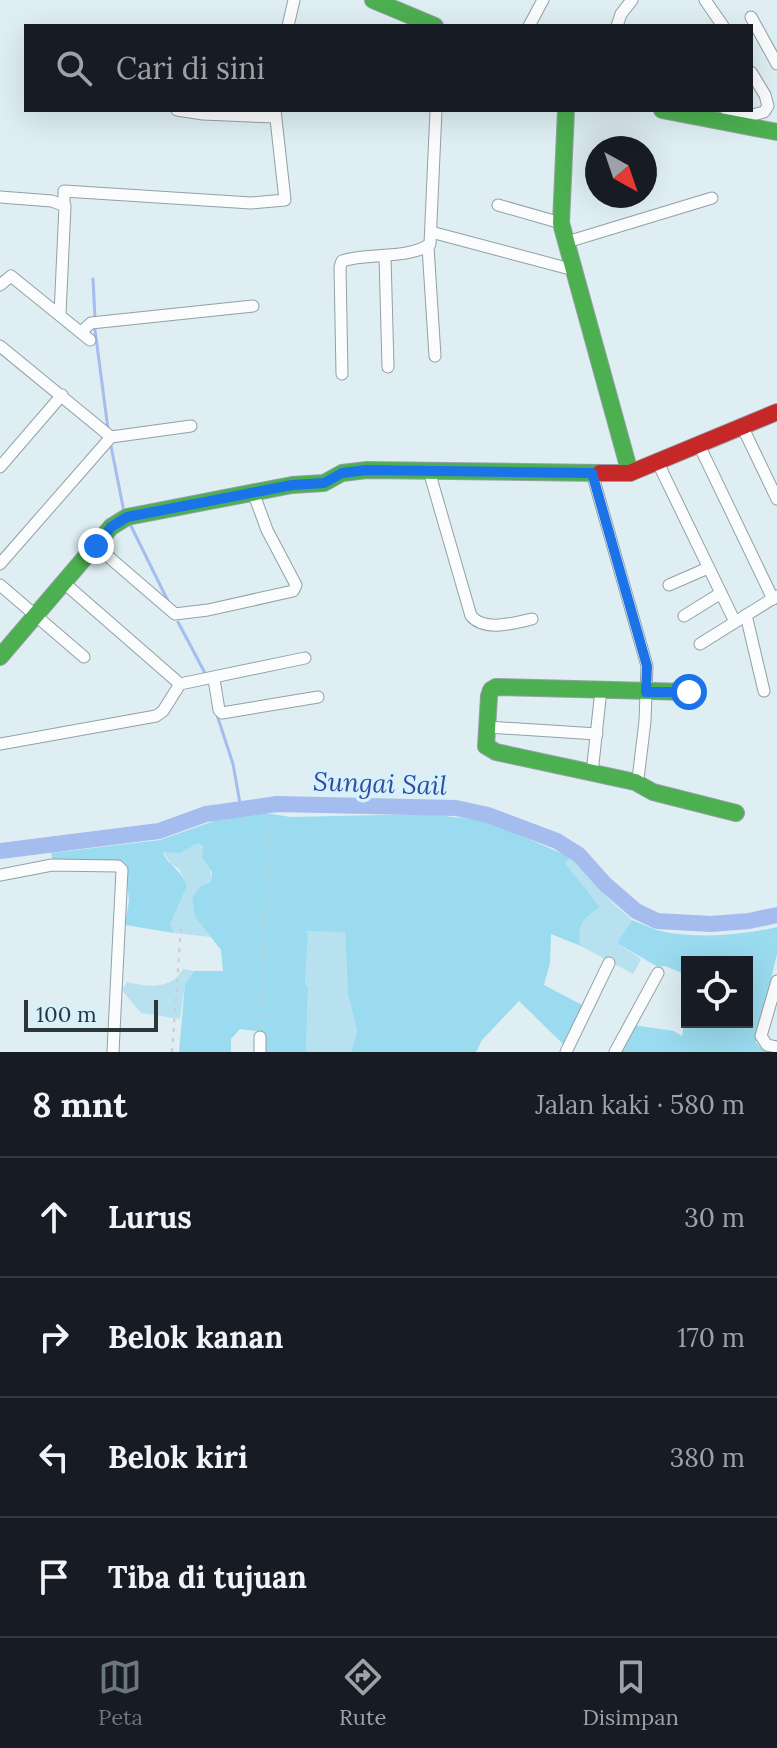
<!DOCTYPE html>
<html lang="id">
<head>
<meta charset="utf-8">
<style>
  :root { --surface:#171b24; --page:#242831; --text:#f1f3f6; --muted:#9ea1a6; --line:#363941; --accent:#6a777b }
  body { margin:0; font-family:Lora,serif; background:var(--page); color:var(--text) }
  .controls { position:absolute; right:24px; bottom:24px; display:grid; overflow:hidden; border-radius:0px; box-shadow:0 8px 32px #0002 }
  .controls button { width:72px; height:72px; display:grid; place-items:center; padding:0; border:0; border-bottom:2px solid var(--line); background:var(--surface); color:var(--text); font:40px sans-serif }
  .compass { position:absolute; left:585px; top:136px; width:72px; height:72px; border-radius:50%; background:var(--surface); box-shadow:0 8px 32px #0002; rotate:140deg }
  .scale { position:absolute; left:24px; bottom:20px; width:134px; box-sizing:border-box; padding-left:8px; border:4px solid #2c373b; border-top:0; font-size:22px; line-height:28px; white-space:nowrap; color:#2c373b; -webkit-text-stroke:6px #d5f2fc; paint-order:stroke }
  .stop { position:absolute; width:24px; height:24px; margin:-18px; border:6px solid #1a73e8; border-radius:50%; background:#fff }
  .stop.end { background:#1a73e8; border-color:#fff; box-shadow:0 2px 8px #0008 }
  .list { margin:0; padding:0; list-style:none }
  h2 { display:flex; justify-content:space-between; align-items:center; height:104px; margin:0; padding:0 32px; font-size:34px }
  h2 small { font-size:26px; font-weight:400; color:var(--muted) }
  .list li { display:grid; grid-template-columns:52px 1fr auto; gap:24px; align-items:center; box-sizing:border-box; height:120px; padding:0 32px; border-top:2px solid var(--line) }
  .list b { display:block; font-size:30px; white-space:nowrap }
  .list em { font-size:26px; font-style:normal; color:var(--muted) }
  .icon { flex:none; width:44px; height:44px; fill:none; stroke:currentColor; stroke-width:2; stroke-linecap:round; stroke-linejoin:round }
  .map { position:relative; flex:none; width:777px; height:1052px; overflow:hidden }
  .search { position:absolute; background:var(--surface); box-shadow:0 8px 32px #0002; left:24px; right:24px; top:24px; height:88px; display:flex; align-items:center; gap:20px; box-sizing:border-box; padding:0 28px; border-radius:0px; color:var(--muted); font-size:30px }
  .sheet { height:584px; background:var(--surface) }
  nav { display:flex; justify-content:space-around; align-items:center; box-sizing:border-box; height:112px; border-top:2px solid var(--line); background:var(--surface); font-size:22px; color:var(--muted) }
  nav a { display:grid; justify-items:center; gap:4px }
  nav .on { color:var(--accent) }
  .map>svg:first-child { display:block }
  .green { fill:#b8e1ef }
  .forest { fill:#9adbef }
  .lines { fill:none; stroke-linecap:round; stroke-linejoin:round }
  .stream { stroke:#a5bcef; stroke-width:3 }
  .river { stroke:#a5bcef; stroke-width:16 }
  .street-casing { stroke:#94a0a5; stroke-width:13 }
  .fast-casing { stroke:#94a0a5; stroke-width:18 }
  .jam-casing { stroke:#94a0a5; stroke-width:18 }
  .path { stroke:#c8cecf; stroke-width:2; stroke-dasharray:4 6; stroke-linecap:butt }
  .street { stroke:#fafcfd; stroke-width:11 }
  .fast { stroke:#4caf50; stroke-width:16 }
  .jam { stroke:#c62828; stroke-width:16 }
  .route { stroke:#1a73e8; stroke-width:10 }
  .labels { text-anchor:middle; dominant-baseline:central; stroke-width:7; stroke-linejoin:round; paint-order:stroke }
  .water-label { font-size:26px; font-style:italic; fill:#344c9f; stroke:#d5f2fc }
</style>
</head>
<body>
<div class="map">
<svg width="777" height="1052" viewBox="0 0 777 1052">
  <rect width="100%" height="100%" fill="#deeef3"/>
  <g class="green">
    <path d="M198,843c10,7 14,28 13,40l-19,16 3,18 16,20 -37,-4 -4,-8 17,-39 -8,-17 -8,-5 -8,-13 6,1z"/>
    <path d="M570,857l43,46 19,17 -15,23 24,16 -8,15 -52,-28c-5,-22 2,-26 19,-39l-35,-44z"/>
    <path d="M305,931h40l3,63 9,37 -6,21h-45l2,-65 -3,-2 3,-48z"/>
    <path d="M183,969l11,2 -9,14 -5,34 -39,-6 -19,-23 5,-8c20,5 45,8 56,-13z"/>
  </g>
  <g class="forest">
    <path d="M265,813l26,4 137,-3 59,7 83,36 -5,6 35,44c-17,13 -24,17 -19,39l-30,-12 -1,29 -6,22 40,21 -19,40 -46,-45 -37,39 -6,12h-125l6,-21 -9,-37 -3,-62 -39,-1 2,6 -3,47 3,3 -2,65h-42v-20l-24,-3 -9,10v13h-52l6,-67 9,-14h29l-2,-21 -26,-33 -3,-19 8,-11 11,-5 1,-10 -10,-15 1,-10 -5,-4 -18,10 -17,-1c5,14 17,16 24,34l-17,39 4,8 -49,-8 4,-24 -3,-30 -73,-9 -2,-9 109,-13 71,-25z"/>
    <path d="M632,920c9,3 15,7 24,10 37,9 84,6 121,-3v27l-21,88 4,5 14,5h-156l15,-27 41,6 8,5 3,-16 62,2v-60h-60v13l-22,-9 -7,1 -41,-24z"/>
  </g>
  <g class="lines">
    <g class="stream">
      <path d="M93,279l2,39"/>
      <path d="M95,330l13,99"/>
      <path d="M111,446l13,66"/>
      <path d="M130,524l39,79"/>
      <path d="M178,622l28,53"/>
      <path d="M217,715l16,49 8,45"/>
    </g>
    <path class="river" d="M0,851l159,-20 47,-17 71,-10 179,4 32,7 69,26 22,14 26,29 31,27 21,10 54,3 38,-3 28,-6"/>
    <defs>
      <g id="street">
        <path d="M705,0l18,26"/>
        <path d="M751,17l26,47"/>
        <path d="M288,26l6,-26"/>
        <path d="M529,26l14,-26"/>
        <path d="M617,26l4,-12 11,-14"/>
        <path d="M177,110l26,4 72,3"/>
        <path d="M726,110l26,5 12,-3 4,-6 -3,-11 -14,-23"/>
        <path d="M0,197l52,4 13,5 -5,108"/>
        <path d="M64,205v-14l187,12 34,-3 -10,-90"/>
        <path d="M498,205l63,18"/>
        <path d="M431,232l143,38"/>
        <path d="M567,242l145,-44"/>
        <path d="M428,247l7,109"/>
        <path d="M385,256l3,111"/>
        <path d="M0,285l11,-9 79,64"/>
        <path d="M81,332l10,-9 162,-17"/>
        <path d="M0,346l111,91"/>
        <path d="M342,374l-2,-107 2,-6c25,-9 66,-1 88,-17l6,-134"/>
        <path d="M742,426l35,73"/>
        <path d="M111,437l80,-11"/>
        <path d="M699,445l74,154"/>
        <path d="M658,463l77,159"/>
        <path d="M0,467l62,-72"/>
        <path d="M429,471l42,145c14,16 43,7 61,3"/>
        <path d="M592,473l55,193 -2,55 -7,58 -3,3"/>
        <path d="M96,546l79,68 33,-4 85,-19 3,-6 -29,-55 -14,-38"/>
        <path d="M0,564l111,-127"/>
        <path d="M63,582l117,102"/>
        <path d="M0,585l84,72"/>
        <path d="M669,585l39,-17"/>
        <path d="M746,615l18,76"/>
        <path d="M684,616l37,-23"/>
        <path d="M700,644l77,-48"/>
        <path d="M214,679l5,31 3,3 96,-16"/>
        <path d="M487,727l110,7"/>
        <path d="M0,744l156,-28 7,-5 17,-27 125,-26"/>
        <path d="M592,773l9,-83"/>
        <path d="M0,875l52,-10 66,1 4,4 -9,182"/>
        <path d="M777,981l-16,55 6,9 10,2"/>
        <path d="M260,1052v-15"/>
        <path d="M566,1052l43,-89"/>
        <path d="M615,1052l43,-79"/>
      </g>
      <g id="fast">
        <path d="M373,0l62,26"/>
        <path d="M566,110l-5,113 69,250"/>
        <path d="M662,110l115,22"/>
        <path d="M0,657l111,-130 16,-10 165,-32 32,-2 18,-10 25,-3 233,3"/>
        <path d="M689,692l-193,-5 -5,3 -2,6 -3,50 10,6 139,30 18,10 83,21"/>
      </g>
      <path id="jam" d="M600,473h30l147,-61"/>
    </defs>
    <use href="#street" class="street-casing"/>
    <use href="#fast" class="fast-casing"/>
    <use href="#jam" class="jam-casing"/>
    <g class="path">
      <path d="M260,1028l10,-208"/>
      <path d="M172,1052l9,-125"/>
    </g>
    <use href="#street" class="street"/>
    <use href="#fast" class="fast"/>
    <use href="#jam" class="jam"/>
  </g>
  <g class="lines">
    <path class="route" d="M96,546l15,-19 16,-10 165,-32 32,-2 18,-10 25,-3 225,3 55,193 -1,26h43"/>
  </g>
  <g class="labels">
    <g class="water-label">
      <text transform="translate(380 783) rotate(2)">Sungai Sail</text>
    </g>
  </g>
</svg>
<div class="controls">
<button><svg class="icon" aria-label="locate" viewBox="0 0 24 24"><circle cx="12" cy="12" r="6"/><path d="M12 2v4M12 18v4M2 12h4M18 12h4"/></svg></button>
</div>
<svg class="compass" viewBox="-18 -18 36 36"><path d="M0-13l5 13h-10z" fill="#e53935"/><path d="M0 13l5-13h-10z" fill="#9ea1a6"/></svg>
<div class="scale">100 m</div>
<div class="stop" style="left:689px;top:692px"></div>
<div class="stop end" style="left:96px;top:546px"></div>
<div class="search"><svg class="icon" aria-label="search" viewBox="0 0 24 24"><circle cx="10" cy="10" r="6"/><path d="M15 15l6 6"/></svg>Cari di sini</div>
</div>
<section class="sheet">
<h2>8 mnt<small>Jalan kaki · 580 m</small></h2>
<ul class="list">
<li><svg class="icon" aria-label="ahead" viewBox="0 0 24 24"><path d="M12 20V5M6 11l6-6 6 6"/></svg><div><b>Lurus</b></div><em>30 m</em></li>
<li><svg class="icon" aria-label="right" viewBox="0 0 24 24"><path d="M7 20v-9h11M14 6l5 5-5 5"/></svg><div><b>Belok kanan</b></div><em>170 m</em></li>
<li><svg class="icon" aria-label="left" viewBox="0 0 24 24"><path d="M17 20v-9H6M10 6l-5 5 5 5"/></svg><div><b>Belok kiri</b></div><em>380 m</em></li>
<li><svg class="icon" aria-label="arrive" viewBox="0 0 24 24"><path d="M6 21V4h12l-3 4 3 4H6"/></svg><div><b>Tiba di tujuan</b></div></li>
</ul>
</section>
<nav>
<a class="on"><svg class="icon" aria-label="map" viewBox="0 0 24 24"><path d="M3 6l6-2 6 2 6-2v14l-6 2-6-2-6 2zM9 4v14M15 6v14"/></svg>Peta</a>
<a><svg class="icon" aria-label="directions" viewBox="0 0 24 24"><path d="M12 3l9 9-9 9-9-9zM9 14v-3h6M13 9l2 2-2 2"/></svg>Rute</a>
<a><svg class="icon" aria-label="saved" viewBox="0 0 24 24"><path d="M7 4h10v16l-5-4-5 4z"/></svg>Disimpan</a>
</nav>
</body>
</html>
